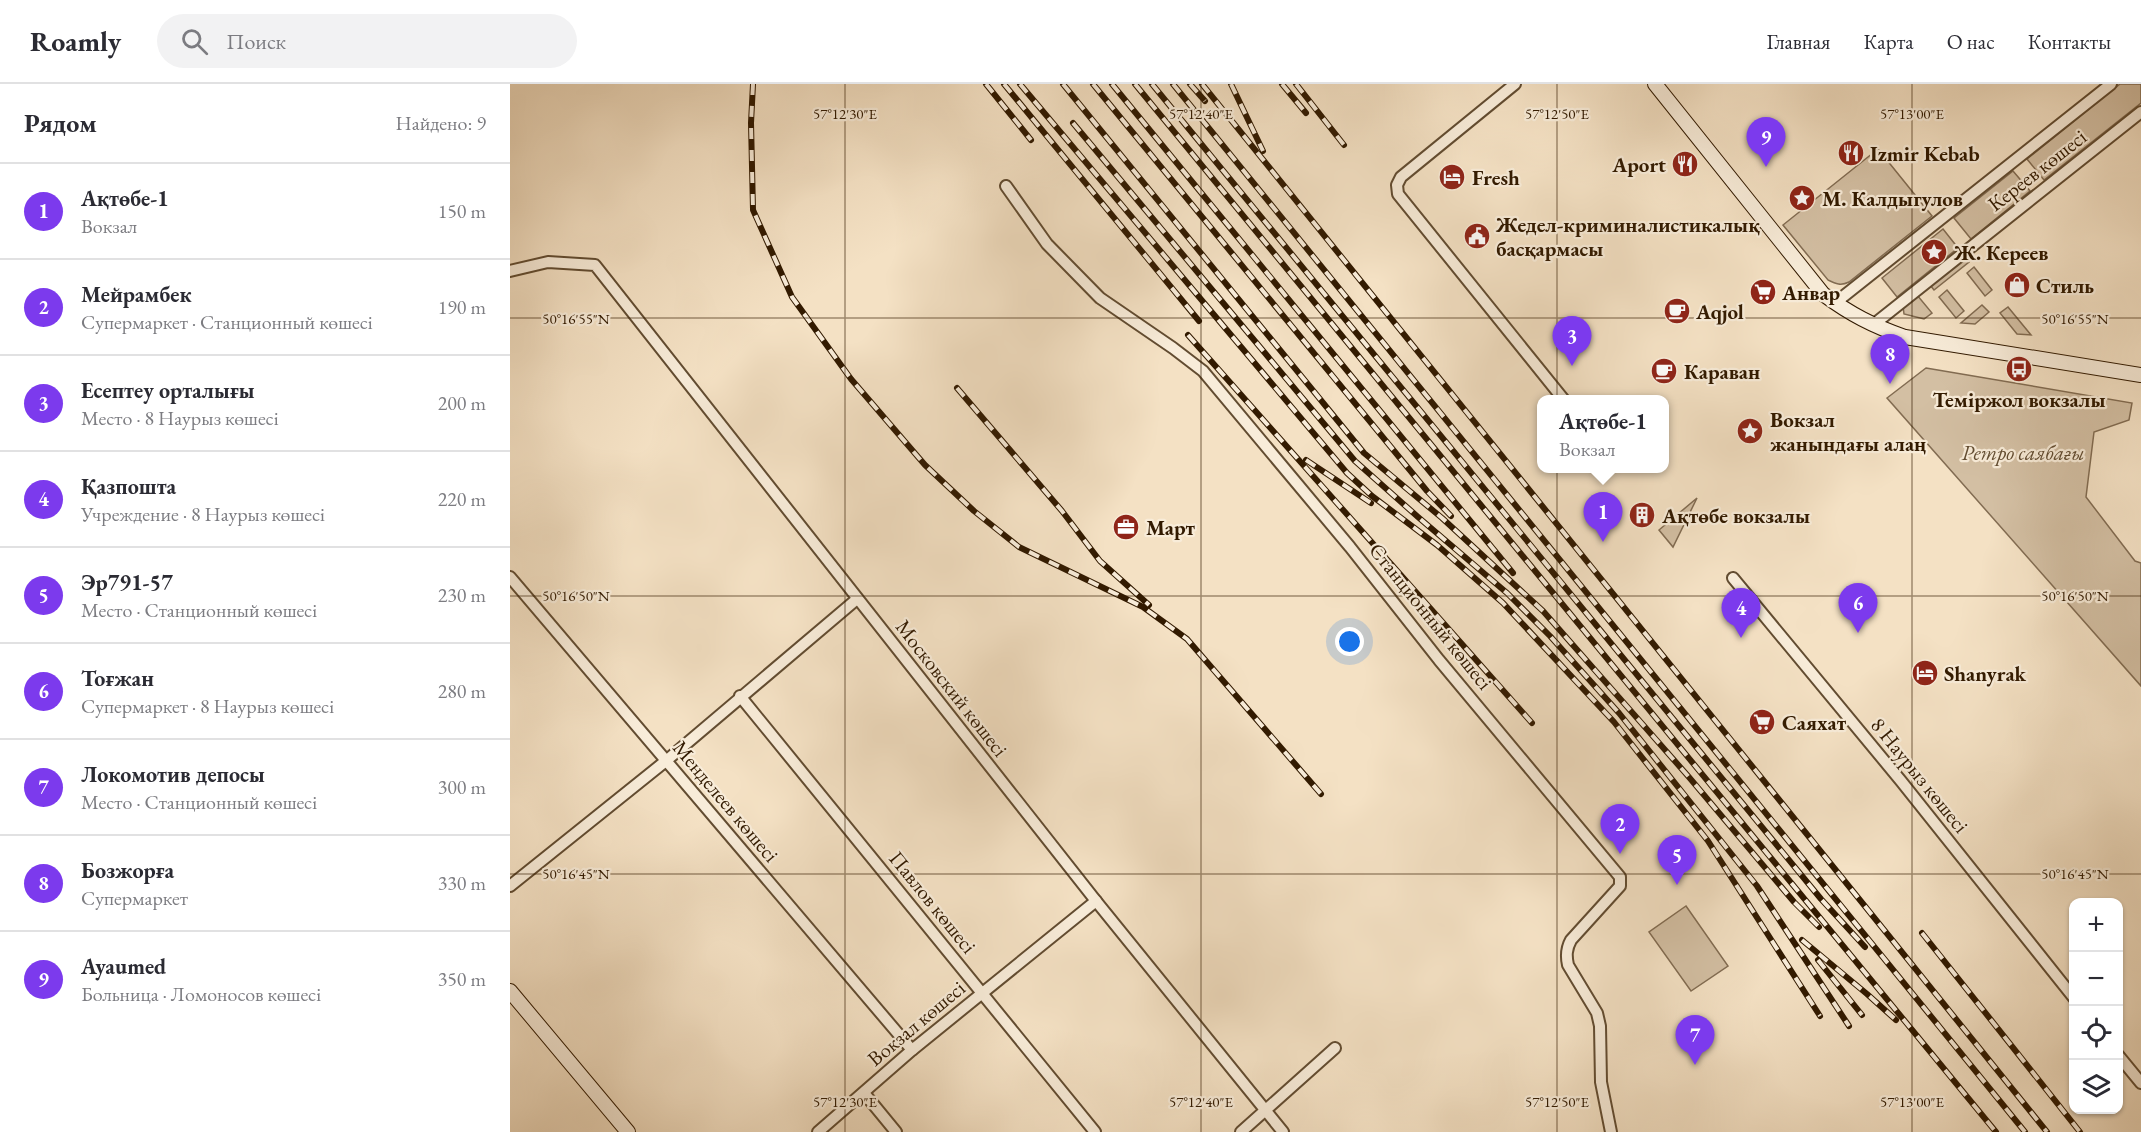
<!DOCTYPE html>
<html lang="ru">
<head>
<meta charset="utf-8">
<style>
  :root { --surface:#fff; --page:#f2f2f3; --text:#2b2b33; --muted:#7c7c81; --line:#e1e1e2; --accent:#7c3aed }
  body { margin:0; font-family:"EB Garamond",serif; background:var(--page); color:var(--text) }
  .controls { position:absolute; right:18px; bottom:18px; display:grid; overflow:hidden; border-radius:12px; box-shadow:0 2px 4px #0004 }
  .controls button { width:54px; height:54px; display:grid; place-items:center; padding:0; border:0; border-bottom:2px solid var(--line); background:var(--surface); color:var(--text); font:30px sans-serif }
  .you { position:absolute; left:840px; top:558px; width:21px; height:21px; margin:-15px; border:4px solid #fff; border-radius:50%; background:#1a73e8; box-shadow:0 0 0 9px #1a73e833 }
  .badge { display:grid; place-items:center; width:39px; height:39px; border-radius:50%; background:var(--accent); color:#fff; font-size:20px; font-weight:700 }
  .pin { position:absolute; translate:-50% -50px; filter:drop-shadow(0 2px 3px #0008) }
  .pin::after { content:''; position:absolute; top:32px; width:21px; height:18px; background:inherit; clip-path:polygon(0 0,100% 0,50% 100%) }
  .popup { position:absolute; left:1027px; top:311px; width:132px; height:78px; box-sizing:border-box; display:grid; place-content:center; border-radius:12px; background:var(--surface); filter:drop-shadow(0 2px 4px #0005); font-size:20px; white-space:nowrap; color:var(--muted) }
  .popup b { font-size:22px; color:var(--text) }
  .popup::after { content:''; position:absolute; left:50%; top:100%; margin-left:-12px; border:12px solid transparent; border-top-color:var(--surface) }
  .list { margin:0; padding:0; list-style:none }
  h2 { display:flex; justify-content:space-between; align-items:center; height:78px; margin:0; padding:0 24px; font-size:26px }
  h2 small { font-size:20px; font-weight:400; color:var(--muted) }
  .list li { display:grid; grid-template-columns:39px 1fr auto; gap:18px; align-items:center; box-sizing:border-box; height:96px; padding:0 24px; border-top:2px solid var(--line) }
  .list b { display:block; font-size:22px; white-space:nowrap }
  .list p { margin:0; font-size:20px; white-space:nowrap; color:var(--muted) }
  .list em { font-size:20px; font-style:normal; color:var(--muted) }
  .icon { flex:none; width:33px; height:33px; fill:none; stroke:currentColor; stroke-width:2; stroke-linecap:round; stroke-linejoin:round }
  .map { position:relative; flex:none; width:1631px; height:1048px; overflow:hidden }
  header { display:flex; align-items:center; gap:36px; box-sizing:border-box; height:84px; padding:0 30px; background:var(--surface); border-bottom:2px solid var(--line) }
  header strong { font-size:28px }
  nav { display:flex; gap:33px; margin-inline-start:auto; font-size:21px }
  .search { width:420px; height:54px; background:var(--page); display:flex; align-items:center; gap:15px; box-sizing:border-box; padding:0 21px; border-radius:33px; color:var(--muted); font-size:22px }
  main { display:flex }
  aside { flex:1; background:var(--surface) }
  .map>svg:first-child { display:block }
  .green { fill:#d3bfa3; stroke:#826c52; stroke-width:1.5 }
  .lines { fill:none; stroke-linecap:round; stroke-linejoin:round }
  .street-casing { stroke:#624c31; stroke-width:14 }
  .secondary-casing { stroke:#321a00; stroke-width:16 }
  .street { stroke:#f8ecd9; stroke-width:10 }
  .secondary { stroke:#f8ecd9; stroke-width:14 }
  .rail-casing { stroke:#321a00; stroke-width:6 }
  .rail { stroke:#f8ecd9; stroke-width:4; stroke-dasharray:11; stroke-linecap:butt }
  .ticks { fill:none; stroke:#321a00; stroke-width:1.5; stroke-opacity:0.45 }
  .labels { text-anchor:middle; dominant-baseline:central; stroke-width:4.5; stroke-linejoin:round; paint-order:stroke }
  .poi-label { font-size:21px; font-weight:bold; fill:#321a00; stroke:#f8ecd9; text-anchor:start }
  .street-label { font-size:21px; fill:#321a00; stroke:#f8ecd9 }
  .park-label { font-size:21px; font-style:italic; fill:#624c31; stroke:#f8ecd9 }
  .ticks-label { font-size:15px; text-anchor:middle; fill:#321a00; stroke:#f8ecd9; stroke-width:4.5; stroke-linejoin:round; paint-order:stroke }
</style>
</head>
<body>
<header>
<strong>Roamly</strong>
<div class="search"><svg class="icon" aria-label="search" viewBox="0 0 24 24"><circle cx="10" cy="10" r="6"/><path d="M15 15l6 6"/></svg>Поиск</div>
<nav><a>Главная</a><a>Карта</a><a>О нас</a><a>Контакты</a></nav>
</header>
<main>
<aside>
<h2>Рядом<small>Найдено: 9</small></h2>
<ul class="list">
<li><span class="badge">1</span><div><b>Ақтөбе-1</b><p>Вокзал</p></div><em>150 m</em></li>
<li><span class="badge">2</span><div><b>Мейрамбек</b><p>Супермаркет · Станционный көшесі</p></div><em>190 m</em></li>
<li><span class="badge">3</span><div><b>Есептеу орталығы</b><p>Место · 8 Наурыз көшесі</p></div><em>200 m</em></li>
<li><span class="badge">4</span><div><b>Қазпошта</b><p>Учреждение · 8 Наурыз көшесі</p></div><em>220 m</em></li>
<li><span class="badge">5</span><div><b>Эр791-57</b><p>Место · Станционный көшесі</p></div><em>230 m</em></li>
<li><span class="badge">6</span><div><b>Тоғжан</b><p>Супермаркет · 8 Наурыз көшесі</p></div><em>280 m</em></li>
<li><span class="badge">7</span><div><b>Локомотив депосы</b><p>Место · Станционный көшесі</p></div><em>300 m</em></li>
<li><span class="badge">8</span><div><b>Бозжорға</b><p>Супермаркет</p></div><em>330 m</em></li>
<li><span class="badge">9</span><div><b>Ayaumed</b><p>Больница · Ломоносов көшесі</p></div><em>350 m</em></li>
</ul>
</aside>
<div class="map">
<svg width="1631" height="1048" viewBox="0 0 1631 1048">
  <rect width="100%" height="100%" fill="#f4e1c4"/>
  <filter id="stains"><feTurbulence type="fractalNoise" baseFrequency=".00333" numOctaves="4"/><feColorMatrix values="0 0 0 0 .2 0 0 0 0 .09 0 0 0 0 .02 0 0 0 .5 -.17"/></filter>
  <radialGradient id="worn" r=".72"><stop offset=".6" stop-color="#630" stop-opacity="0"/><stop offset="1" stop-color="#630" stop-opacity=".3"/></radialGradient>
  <g class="green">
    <path d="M1610,0h21v19l-97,77 -17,-21z"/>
    <path d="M1368,65l54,67 -83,66c-8,4 -13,2 -21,-2l-45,-55z"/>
    <path d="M1503,87l17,20 -59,48 -17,-21z"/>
    <path d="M1433,145l15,19 -61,49 -15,-19z"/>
    <path d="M1455,172l4,6 -35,28 -4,-5z"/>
    <path d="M1464,183l18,23 -7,6 -18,-23z"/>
    <path d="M1437,206l17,21 -8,7 -17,-21z"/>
    <path d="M1407,211l15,18 -8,6 -20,-5 -1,-8z"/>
    <path d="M1472,221l7,7 -14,12 -14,-1z"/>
    <path d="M1498,223l23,28 -14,-1 -17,-21z"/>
    <path d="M1416,284l206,35 -3,17 -35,12 -8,65 49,64 6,2v123l-254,-288z"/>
    <path d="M1187,414l-24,49 -14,-17z"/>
    <path d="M1176,822l42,60 -37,25 -42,-59z"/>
  </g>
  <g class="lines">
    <defs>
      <g id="street">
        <path d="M1005,0l-114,93 -4,8 1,9 166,206"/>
        <path d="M496,102l41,58 53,54 73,50 30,23 147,176 89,113 181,217v9l-49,54c-5,9 -5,16 -3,25l29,48 3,13 1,56 10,50"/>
        <path d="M0,187l38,-9 47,3 501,636 187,231"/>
        <path d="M1325,219l276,-219"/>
        <path d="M1363,241l268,-213"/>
        <path d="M0,493l402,473"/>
        <path d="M1223,494l168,203 173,217"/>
        <path d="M230,612c119,145 236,291 355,436"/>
        <path d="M0,802l157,-126 190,-161"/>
        <path d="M1608,971l23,28"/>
        <path d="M354,1009l32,39"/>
        <path d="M308,1048l94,-82 184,-149"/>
        <path d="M731,1048l94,-84"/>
      </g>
      <g id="secondary">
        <path d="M1145,0l168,210c27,20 50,32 82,43l236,38"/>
        <path d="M0,907l118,141"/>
      </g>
    </defs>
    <use href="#street" class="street-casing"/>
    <use href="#secondary" class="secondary-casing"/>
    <use href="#street" class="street"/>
    <use href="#secondary" class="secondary"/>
    <defs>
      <g id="rail">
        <path d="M243,0l-2,39 2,87 39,87 59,82 74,86 49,46 45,36 124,60 44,32 134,155"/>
        <path d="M476,0l45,56"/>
        <path d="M494,0l195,237"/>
        <path d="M510,0l327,389 25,23 65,49 66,58 111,119 94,119 112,175"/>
        <path d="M553,0l301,369 78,65 101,93 145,165 106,126 25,25"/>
        <path d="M583,0l334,407 24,25"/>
        <path d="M602,0l401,489"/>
        <path d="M625,0l861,1048"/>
        <path d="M642,0l669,815 44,48"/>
        <path d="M663,0l852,1048"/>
        <path d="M680,0l15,17"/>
        <path d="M692,0l845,1048"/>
        <path d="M721,0l32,67"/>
        <path d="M772,0l24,29"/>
        <path d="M786,0l48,61"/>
        <path d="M563,39l282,338 63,56 89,76 43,43 69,77 138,173 92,140"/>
        <path d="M678,251l344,388"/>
        <path d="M447,304l105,123 38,50 49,44"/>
        <path d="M796,376l65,43"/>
        <path d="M1412,849l158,199"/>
        <path d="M1292,856l65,54 29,26"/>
        <path d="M1308,876l44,55"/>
      </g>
    </defs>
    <use href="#rail" class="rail-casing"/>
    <use href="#rail" class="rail"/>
  </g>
  <path class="ticks" d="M335,0v1048M691,0v1048M1047,0v1048M1402,0v1048M0,234h1631M0,512h1631M0,790h1631"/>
  <defs>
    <symbol id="restaurant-disc" viewBox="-11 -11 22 22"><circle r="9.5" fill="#8f2418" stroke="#f8ecd9"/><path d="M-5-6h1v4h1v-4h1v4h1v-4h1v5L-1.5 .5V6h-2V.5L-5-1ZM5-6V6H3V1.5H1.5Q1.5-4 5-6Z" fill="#fff"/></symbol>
    <symbol id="hotel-disc" viewBox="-11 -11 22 22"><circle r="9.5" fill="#8f2418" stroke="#f8ecd9"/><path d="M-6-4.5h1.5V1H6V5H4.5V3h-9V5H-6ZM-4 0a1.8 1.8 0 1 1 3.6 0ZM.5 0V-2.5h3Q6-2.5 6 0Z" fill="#fff"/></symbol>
    <symbol id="sight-disc" viewBox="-11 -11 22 22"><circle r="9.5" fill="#8f2418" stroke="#f8ecd9"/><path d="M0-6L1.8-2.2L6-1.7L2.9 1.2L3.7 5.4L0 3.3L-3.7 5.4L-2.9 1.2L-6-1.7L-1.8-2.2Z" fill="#fff"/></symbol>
    <symbol id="civic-disc" viewBox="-11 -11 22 22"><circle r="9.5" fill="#8f2418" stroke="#f8ecd9"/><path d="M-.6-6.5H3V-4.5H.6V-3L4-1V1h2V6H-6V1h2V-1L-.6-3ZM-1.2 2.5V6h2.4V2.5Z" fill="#fff"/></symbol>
    <symbol id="shop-disc" viewBox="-11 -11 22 22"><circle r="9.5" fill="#8f2418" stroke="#f8ecd9"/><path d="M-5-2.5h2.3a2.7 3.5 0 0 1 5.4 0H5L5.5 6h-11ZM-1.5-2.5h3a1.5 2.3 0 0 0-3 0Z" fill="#fff"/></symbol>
    <symbol id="supermarket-disc" viewBox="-11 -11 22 22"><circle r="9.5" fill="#8f2418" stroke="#f8ecd9"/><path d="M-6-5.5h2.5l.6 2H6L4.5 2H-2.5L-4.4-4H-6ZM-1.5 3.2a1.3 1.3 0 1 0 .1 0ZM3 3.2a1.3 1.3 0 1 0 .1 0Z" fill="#fff"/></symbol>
    <symbol id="cafe-disc" viewBox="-11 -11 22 22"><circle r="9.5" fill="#8f2418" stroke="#f8ecd9"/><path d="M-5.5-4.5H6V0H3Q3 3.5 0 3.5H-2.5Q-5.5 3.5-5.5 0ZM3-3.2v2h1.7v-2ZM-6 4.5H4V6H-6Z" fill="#fff"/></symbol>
    <symbol id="bus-disc" viewBox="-11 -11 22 22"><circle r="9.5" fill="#8f2418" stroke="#f8ecd9"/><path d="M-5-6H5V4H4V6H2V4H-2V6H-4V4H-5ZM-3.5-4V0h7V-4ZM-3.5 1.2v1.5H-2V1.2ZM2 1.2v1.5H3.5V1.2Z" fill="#fff"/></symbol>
    <symbol id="building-disc" viewBox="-11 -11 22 22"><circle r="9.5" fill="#8f2418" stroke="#f8ecd9"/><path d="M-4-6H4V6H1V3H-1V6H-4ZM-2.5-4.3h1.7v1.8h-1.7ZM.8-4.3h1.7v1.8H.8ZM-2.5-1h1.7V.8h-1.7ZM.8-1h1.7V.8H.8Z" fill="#fff"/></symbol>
    <symbol id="office-disc" viewBox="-11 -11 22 22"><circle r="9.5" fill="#8f2418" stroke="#f8ecd9"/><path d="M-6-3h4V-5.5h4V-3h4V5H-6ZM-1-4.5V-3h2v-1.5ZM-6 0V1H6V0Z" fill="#fff"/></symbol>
  </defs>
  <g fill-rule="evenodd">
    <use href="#restaurant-disc" x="1326" y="54" width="30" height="30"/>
    <use href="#restaurant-disc" x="1160" y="65" width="30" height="30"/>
    <use href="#hotel-disc" x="927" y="78" width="30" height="30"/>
    <use href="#sight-disc" x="1277" y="99" width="30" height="30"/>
    <use href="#civic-disc" x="952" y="137" width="30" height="30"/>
    <use href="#sight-disc" x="1409" y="153" width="30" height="30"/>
    <use href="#shop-disc" x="1492" y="186" width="30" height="30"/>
    <use href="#supermarket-disc" x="1238" y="193" width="30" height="30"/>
    <use href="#cafe-disc" x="1152" y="212" width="30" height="30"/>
    <use href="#bus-disc" x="1494" y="270" width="30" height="30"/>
    <use href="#cafe-disc" x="1139" y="272" width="30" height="30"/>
    <use href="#sight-disc" x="1225" y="332" width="30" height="30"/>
    <use href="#building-disc" x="1117" y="416" width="30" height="30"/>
    <use href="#office-disc" x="601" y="428" width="30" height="30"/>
    <use href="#hotel-disc" x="1400" y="574" width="30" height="30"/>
    <use href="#supermarket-disc" x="1237" y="623" width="30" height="30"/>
  </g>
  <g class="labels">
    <g class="poi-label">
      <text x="1360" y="69">Izmir Kebab</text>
      <text x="1156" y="80" text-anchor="end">Aport</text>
      <text x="962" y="93">Fresh</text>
      <text x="1312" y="114">М. Калдыгулов</text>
      <text x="986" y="140">Жедел-криминалистикалық<tspan x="986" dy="24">басқармасы</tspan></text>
      <text x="1444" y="168">Ж. Кереев</text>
      <text x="1526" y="201">Стиль</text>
      <text x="1272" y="208">Анвар</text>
      <text x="1186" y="227">Aqjol</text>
      <text x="1174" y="287">Караван</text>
      <text x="1509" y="315" text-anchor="middle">Теміржол вокзалы</text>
      <text x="1260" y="335">Вокзал<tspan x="1260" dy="24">жанындағы алаң</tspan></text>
      <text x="1152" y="431">Ақтөбе вокзалы</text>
      <text x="636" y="443">Март</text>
      <text x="1434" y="589">Shanyrak</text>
      <text x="1272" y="638">Саяхат</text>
    </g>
    <g class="street-label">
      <text transform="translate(1527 86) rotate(-38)">Кереев көшесі</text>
      <text transform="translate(921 532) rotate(51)">Станционный көшесі</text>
      <text transform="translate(442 604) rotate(52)">Московский көшесі</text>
      <text transform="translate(1410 691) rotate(51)">8 Наурыз көшесі</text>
      <text transform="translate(216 717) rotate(50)">Менделеев көшесі</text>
      <text transform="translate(423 818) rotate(51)">Павлов көшесі</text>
      <text transform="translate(406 939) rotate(-40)">Вокзал көшесі</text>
    </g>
    <g class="park-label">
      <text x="1513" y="368">Ретро саябағы</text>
    </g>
  </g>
  <g class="ticks-label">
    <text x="335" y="35">57°12'30"E</text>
    <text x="691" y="35">57°12'40"E</text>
    <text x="1047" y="35">57°12'50"E</text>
    <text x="1402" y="35">57°13'00"E</text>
    <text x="66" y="240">50°16'55"N</text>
    <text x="1565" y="240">50°16'55"N</text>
    <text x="66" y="517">50°16'50"N</text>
    <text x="1565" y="517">50°16'50"N</text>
    <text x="66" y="795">50°16'45"N</text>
    <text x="1565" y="795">50°16'45"N</text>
    <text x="335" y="1023">57°12'30"E</text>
    <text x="691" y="1023">57°12'40"E</text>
    <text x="1047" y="1023">57°12'50"E</text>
    <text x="1402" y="1023">57°13'00"E</text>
  </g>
  <rect width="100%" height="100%" filter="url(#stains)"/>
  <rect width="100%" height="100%" fill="url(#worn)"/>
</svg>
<div class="controls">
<button>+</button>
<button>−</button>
<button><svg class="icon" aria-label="locate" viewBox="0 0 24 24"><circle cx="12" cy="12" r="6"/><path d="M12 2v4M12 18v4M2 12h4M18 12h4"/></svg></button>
<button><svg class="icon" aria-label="layers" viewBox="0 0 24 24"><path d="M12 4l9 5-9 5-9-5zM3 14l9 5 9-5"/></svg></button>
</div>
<div class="you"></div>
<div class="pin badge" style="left:1093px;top:458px">1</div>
<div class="popup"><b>Ақтөбе-1</b>Вокзал</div>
<div class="pin badge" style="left:1110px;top:770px">2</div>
<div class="pin badge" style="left:1062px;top:282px">3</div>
<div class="pin badge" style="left:1231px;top:554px">4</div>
<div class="pin badge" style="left:1167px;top:801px">5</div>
<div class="pin badge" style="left:1348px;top:549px">6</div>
<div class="pin badge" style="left:1185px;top:981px">7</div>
<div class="pin badge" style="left:1380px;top:300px">8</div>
<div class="pin badge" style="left:1256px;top:83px">9</div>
</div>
</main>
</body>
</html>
